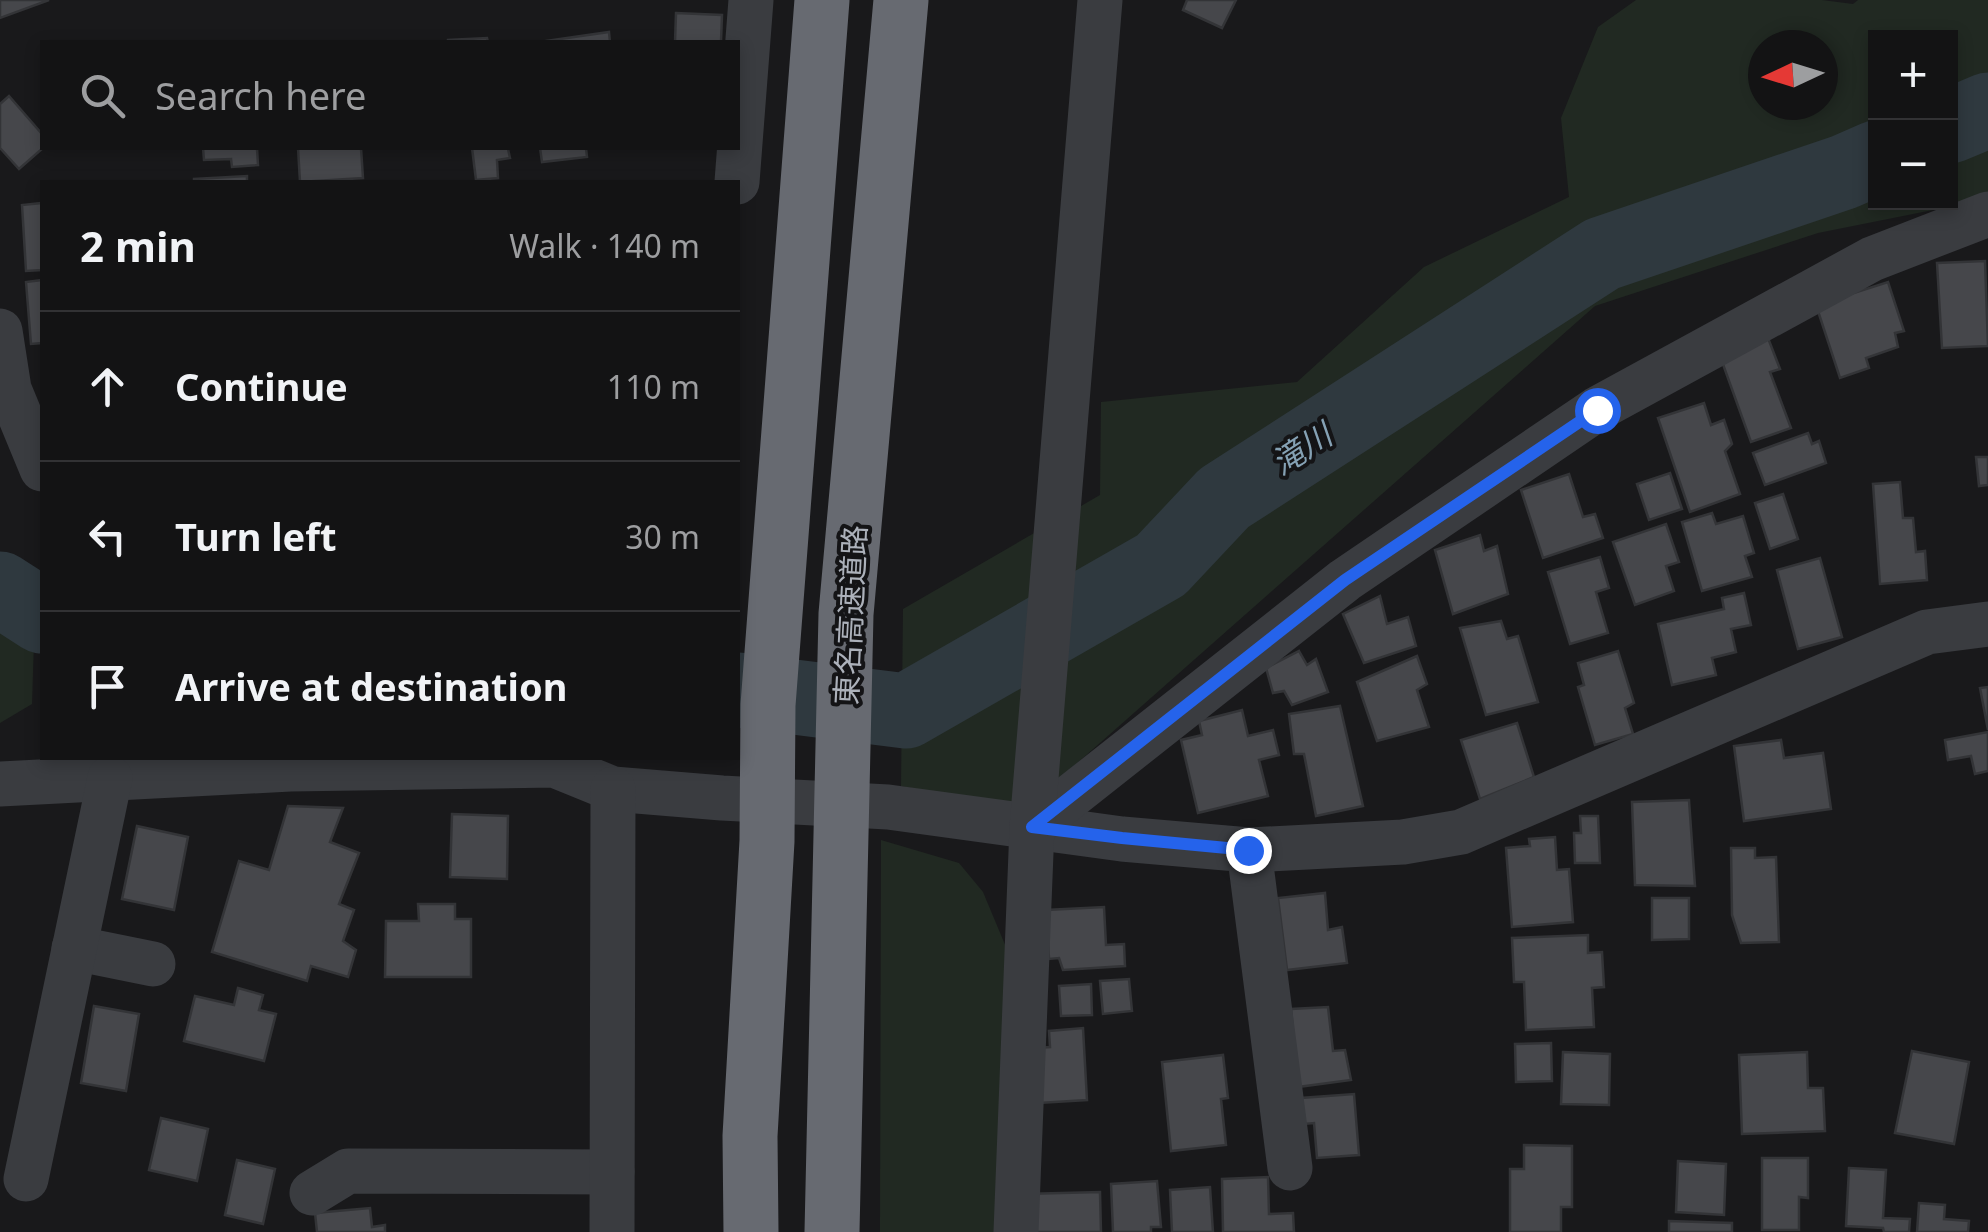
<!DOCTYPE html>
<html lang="en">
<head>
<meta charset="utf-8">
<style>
  :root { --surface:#131314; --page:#202022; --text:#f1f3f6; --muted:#9d9ea0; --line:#323234 }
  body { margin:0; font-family:"Noto Sans","Noto Sans JP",sans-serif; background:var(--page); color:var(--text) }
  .controls { position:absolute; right:30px; top:30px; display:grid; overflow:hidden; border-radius:0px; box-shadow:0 5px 15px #0003 }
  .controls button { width:90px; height:90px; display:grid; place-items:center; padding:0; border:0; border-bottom:2px solid var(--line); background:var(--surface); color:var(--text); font:50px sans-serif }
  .compass { position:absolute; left:1748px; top:30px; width:90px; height:90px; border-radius:50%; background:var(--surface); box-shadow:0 5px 15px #0003; rotate:266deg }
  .stop { position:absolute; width:30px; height:30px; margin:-22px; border:8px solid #2563eb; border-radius:50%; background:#fff }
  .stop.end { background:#2563eb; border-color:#fff; box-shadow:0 2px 10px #0008 }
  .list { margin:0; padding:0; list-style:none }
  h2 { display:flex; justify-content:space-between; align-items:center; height:130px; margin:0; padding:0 40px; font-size:42px }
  h2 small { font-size:32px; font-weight:400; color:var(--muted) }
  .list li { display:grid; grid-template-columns:65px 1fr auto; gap:30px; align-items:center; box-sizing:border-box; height:150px; padding:0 40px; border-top:2px solid var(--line) }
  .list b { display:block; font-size:38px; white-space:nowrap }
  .list em { font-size:32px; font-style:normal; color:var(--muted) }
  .icon { flex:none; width:55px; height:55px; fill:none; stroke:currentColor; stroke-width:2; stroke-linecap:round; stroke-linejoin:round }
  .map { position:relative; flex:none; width:1988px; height:1232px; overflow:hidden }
  .search { position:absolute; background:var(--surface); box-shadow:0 5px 15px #0003; left:40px; top:40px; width:700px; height:110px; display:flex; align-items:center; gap:25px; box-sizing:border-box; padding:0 35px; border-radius:0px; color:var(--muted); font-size:38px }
  .panel { position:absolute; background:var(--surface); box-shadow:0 5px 15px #0003; left:40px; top:180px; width:700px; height:580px; border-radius:0px }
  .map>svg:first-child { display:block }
  .green { fill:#212922; fill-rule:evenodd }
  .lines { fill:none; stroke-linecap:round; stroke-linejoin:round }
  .river { stroke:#2f393f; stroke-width:75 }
  .building { fill:#46474b; stroke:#333437; stroke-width:2.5 }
  .minor { stroke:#3a3c40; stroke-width:45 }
  .highway { stroke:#676a71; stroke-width:55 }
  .route { stroke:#2563eb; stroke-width:12 }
  .labels { text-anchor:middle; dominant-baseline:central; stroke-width:8; stroke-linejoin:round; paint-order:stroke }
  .street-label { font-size:30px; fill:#acb1ba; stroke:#141416 }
  .water-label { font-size:32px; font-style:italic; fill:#85a1b4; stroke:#141416 }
</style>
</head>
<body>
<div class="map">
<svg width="1988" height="1232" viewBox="0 0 1988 1232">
  <rect width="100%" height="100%" fill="#19191b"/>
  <g class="green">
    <path d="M1636,0h186l31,4 5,-4h130v199l-170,34 -223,73 -571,504 -123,-24 2,-177 197,-114 1,-93 196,-20 127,-115 145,-70 -8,-79 37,-91zM1876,38h74v164h-74zM1763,45h60v60h-60z"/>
    <path d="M0,594l34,48 -2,62 -32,19z"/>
    <path d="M881,840l78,23 24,29 33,79 -12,261h-124z"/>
  </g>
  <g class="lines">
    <g class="river">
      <path d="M1950,126l38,-16"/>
      <path d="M0,589l42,27"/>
      <path d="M738,690l168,21 255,-146 63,-67 378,-244 242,-82 32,-14"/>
    </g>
  </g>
  <g class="building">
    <path d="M0,0h49l-49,18z"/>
    <path d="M1187,0h49l-14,28 -39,-18z"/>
    <path d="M676,13l46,2 -1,27h-46z"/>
    <path d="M609,32l1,10h-71z"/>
    <path d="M487,38l1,4h-40v-2z"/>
    <path d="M9,96l33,38 1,14 -24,21 -19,-21v-44z"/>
    <path d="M203,148h54l1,17 -26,2 -1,-8 -27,1z"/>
    <path d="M298,148h63l2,30 -63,4z"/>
    <path d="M472,148h49l-13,1 2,9 -13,2 1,18 -22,2z"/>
    <path d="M540,148h46l1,9 -45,5z"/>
    <path d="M247,176v6h-53v-3z"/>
    <path d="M42,203v67l-16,1 -4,-66z"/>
    <path d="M1985,261l3,85 -46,2 -5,-85z"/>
    <path d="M42,280v63l-11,1 -5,-62z"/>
    <path d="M1888,282l16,49 -9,2 3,14 -32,11 3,10 -29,10 -24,-73z"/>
    <path d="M1768,338l12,31 -10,3 21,56 -40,14 -31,-86z"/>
    <path d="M1704,403l7,22 13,-5 8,24 -7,7 15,43 -50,18 -32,-94z"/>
    <path d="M1808,433l4,11 7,-3 7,22 -61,22 -12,-32z"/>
    <path d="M1976,457h12v28l-9,1z"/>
    <path d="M1670,473l12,36 -33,11 -12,-36z"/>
    <path d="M1569,474l14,43 12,-3 8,24 -60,20 -22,-68z"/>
    <path d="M1900,482l3,36h10l3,34 9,-1 2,29 -47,4 -7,-100z"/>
    <path d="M1783,494l15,45 -28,10 -15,-46z"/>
    <path d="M1712,513l4,11 27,-8 11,37 -9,3 7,21 -50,14 -20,-69z"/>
    <path d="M1666,524l13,38 -13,4 8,25 -39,14 -22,-63z"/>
    <path d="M1480,535l4,16 13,-5 11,48 -55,20 -18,-64z"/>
    <path d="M1600,557l9,31 -13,4 12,41 -38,11 -22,-72z"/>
    <path d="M1820,558l22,79 -44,12 -21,-79z"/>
    <path d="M1744,593l7,32 -20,4 5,23 -24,6 4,17 -44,10 -14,-61 66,-15 -2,-11z"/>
    <path d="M1380,596l7,28 21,-7 8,29 -52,17 -21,-49z"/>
    <path d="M1501,621l6,18 11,-3 20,66 -52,13 -26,-87z"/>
    <path d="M1299,651l8,14 9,-6 12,33 -36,13 -8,-14 -11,2 -7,-25z"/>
    <path d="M1618,651l16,52 -9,5 8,26 -38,11 -17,-58 6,-2 -6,-22z"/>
    <path d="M1417,656l10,28 -10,6 12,37 -52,14 -20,-59z"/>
    <path d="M1988,687v43l-8,-42z"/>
    <path d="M1340,706l23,100 -47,10 -12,-62h-10l-5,-40z"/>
    <path d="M1242,710l6,26 25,-6 6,25 -20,5 9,36 -70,17 -17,-73 21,-5 -3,-14z"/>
    <path d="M1517,723l17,54 -54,22 -19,-59z"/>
    <path d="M1988,732v39l-13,3 -4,-18 -23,4 -3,-20z"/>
    <path d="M1781,740l3,18 39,-5 8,56 -87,12 -10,-75z"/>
    <path d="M1689,800l6,86 -60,-1 -3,-83z"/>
    <path d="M288,806l55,2 -13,34 29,11 -20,51 15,6 -11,31 13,9 -8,27 -37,-11 -4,15 -95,-29 27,-91 30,9z"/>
    <path d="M452,814l56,2 -1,63 -57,-2z"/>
    <path d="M1580,816h18l2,47h-25l-1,-30h7z"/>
    <path d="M137,826l51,11 -14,73 -52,-11z"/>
    <path d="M1555,837l2,33 12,-1 4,53 -61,5 -6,-79 24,-2 -1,-7z"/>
    <path d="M1731,848h24v10l21,-1 3,85 -38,1 -9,-28z"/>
    <path d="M1325,893l3,37 14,-3 5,36 -60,7 -9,-72z"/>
    <path d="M1652,898h37v41l-37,1z"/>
    <path d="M418,904h37v15h16v58h-86l1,-56h33z"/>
    <path d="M1104,907l2,38 18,-1 1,22 -62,4 -4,-12 -10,1 -3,-49z"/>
    <path d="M1588,935v18l14,-1 2,35 -12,1 2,39 -68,3 -2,-48h-10l-2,-44z"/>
    <path d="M1129,979l3,32 -29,3 -3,-33z"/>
    <path d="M1091,984l1,31 -31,1 -2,-30z"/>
    <path d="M238,988l25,7 -4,15 17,4 -12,47 -80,-20 11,-45 39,9z"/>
    <path d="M94,1006l45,8 -13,77 -45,-8z"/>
    <path d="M1328,1007l5,44 12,-1 6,30 -53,7 -7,-78z"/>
    <path d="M1083,1028l4,72 -48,3 -3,-55 14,-1 -1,-16z"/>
    <path d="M1551,1043l1,38 -36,1 -1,-38z"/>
    <path d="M1912,1051l57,11 -15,82 -59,-11z"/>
    <path d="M1563,1052l47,2 -1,51 -48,-1z"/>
    <path d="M1807,1052l1,36h15l2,43 -83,3 -3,-79z"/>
    <path d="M1223,1055l5,43 -7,1 5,46 -55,6 -9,-89z"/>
    <path d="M1354,1094l5,61 -42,3 -3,-35 -10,1 -3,-26z"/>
    <path d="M161,1118l47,11 -11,52 -48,-11z"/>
    <path d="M1524,1145l48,1v61h-11v25h-51v-63h14z"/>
    <path d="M1762,1158h46v40l-9,-1v33h-37z"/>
    <path d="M237,1160l38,9 -12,55 -38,-9z"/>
    <path d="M1678,1161l48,3 -2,51 -48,-3z"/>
    <path d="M1849,1168l37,2 -3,48 27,1 -1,13h-25l-1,-4 -37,-2z"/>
    <path d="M1268,1177l1,37 24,-1 1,19h-71l-1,-53z"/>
    <path d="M1157,1181l4,46h-10v5h-38l-2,-48z"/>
    <path d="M1210,1187l3,45h-41l-2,-42z"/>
    <path d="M1100,1192l1,40h-65l-13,-38z"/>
    <path d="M1919,1203l26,2 -1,14 25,2 -1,11h-51z"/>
    <path d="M370,1208l2,19 13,-2v7h-68l-2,-19z"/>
    <path d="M1669,1221l63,2v9h-63z"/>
  </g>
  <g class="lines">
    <g class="minor">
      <path d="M737,182l14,-182"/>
      <path d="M0,331l9,58 33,80"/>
      <path d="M0,784l290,-15 264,-4 59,24 109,9 166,9 234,32 127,11 154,-8 58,-10 466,-200 61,-8"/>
      <path d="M1032,827l313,-247 252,-171 275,-150 116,-45"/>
      <path d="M1249,850l41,318"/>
      <path d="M74,948l79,16"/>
      <path d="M26,1179l84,-401"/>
      <path d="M312,1193l36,-22 264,1"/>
      <path d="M612,1232l1,-443"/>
      <path d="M1016,1232l16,-405 68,-827"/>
    </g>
    <g class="highway">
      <path d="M751,1232l-1,-96 17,-295 1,-136 54,-705"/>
      <path d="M832,1232l14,-618 55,-614"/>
    </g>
  </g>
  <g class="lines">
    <path class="route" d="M1248,850l-126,-12 -90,-11 313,-247 252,-170"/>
  </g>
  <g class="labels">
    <g class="street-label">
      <text transform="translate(850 615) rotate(-87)">東名高速道路</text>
    </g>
    <g class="water-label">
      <text transform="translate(1301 448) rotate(-33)">滝川</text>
    </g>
  </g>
</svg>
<div class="controls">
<button>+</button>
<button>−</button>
</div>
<svg class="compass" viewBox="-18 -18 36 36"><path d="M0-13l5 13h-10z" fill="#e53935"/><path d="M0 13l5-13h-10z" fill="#9d9ea0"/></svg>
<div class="stop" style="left:1597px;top:410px"></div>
<div class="stop end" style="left:1248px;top:850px"></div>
<div class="search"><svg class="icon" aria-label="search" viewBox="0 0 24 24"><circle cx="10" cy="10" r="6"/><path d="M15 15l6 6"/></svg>Search here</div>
<section class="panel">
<h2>2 min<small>Walk · 140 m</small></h2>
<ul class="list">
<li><svg class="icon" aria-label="ahead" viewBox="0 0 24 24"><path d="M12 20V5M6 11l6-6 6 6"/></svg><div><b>Continue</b></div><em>110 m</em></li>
<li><svg class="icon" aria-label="left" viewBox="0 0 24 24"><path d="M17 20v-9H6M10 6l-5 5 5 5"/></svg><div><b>Turn left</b></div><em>30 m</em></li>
<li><svg class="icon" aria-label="arrive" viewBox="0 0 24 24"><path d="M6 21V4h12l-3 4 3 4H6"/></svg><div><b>Arrive at destination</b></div></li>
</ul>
</section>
</div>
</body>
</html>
